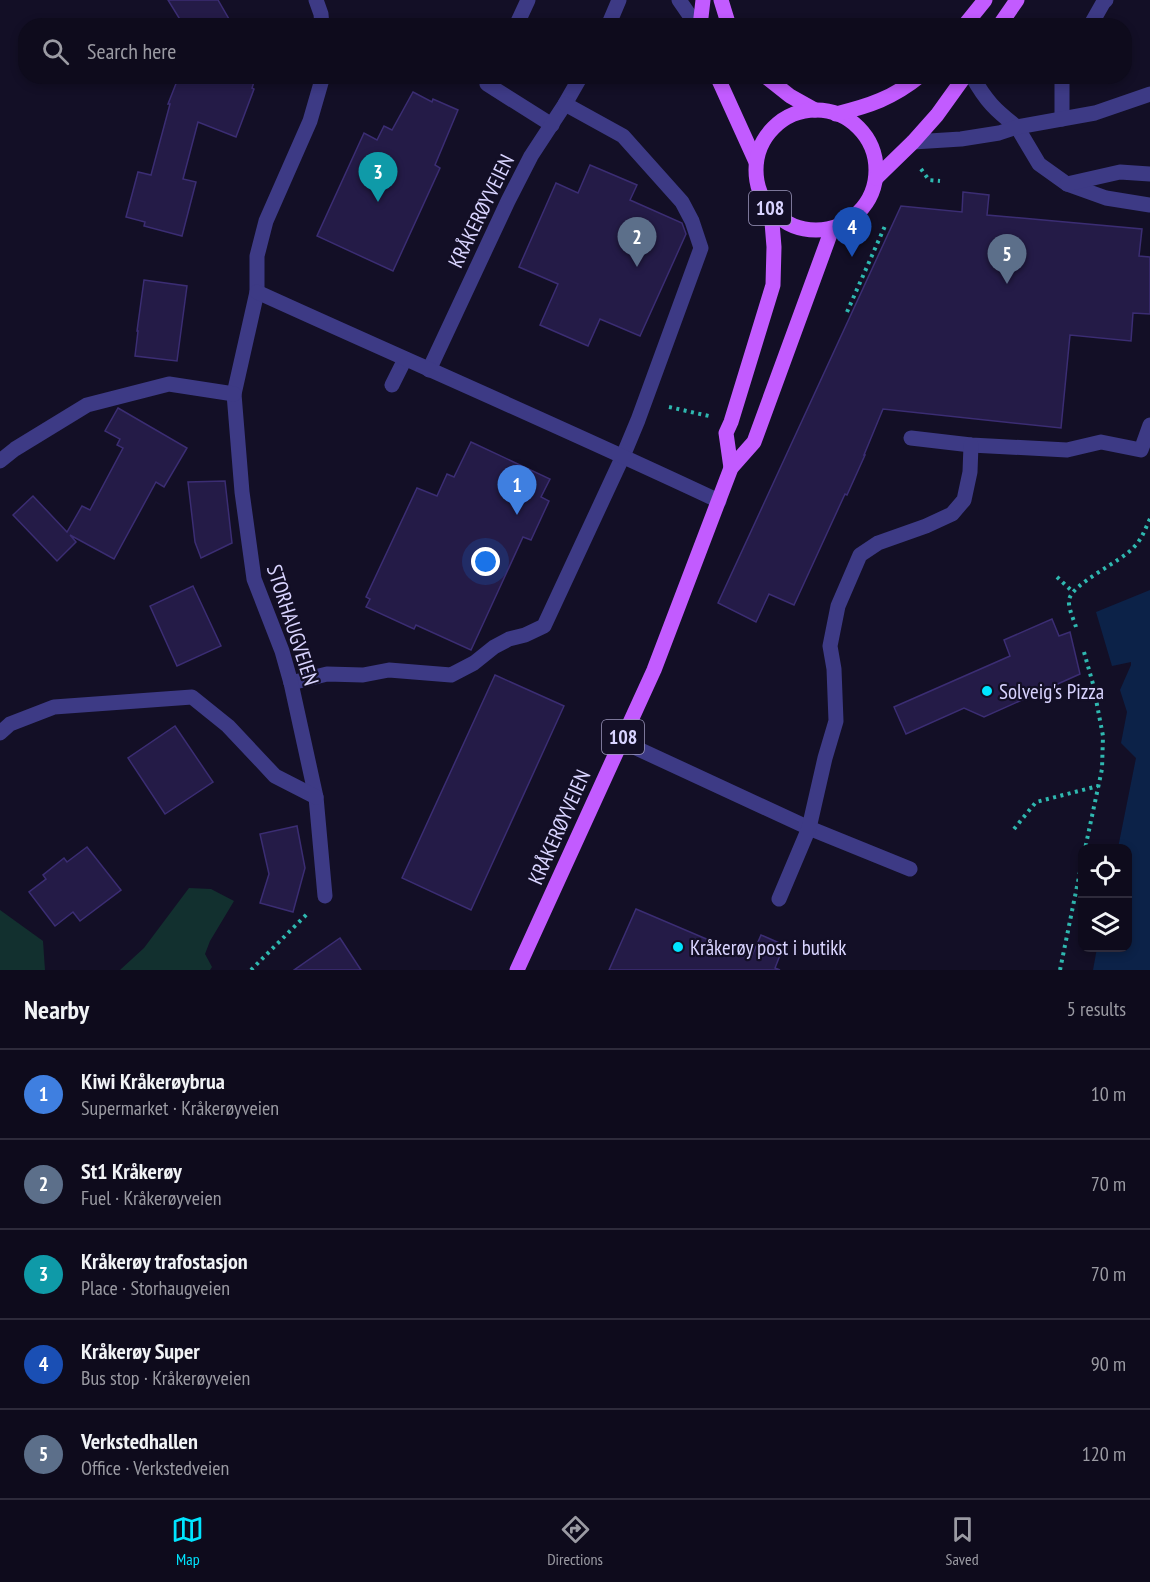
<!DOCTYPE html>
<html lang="en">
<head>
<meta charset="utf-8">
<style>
  :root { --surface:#0e0b1c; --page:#171425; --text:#f1f3f6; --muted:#9b9ba3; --line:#2e2b3b; --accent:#00e5ff }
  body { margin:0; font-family:"PT Sans Narrow",sans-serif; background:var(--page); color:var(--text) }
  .controls { position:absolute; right:18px; bottom:18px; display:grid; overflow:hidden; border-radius:12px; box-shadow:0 3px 9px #0003 }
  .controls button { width:54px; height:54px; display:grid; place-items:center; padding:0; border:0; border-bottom:2px solid var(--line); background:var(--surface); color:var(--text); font:30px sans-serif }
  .you { position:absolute; left:486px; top:562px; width:21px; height:21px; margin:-15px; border:4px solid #fff; border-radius:50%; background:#1a73e8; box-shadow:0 0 0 9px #1a73e833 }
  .badge { display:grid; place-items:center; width:39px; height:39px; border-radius:50%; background:var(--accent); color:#fff; font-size:20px; font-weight:700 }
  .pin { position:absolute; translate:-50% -50px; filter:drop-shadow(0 2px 3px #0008) }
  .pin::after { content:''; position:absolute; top:32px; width:21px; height:18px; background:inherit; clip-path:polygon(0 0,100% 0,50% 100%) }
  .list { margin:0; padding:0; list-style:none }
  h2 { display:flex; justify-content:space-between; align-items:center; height:78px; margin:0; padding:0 24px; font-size:26px }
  h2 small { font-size:20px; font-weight:400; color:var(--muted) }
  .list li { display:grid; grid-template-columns:39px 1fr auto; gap:18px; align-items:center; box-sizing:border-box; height:90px; padding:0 24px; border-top:2px solid var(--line) }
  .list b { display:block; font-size:22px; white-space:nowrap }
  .list p { margin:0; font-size:20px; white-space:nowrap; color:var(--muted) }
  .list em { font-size:20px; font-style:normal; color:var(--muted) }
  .icon { flex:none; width:33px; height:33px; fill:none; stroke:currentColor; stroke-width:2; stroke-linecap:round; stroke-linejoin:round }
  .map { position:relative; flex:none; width:1150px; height:970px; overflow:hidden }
  .search { position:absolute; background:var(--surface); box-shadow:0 3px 9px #0003; left:18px; right:18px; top:18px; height:66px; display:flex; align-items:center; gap:15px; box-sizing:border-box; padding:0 21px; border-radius:24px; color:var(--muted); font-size:22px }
  .sheet { height:528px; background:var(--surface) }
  nav { display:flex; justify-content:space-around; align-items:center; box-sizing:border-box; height:84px; border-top:2px solid var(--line); background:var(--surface); font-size:16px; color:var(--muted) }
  nav a { display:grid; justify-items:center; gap:3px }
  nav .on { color:var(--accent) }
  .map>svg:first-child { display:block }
  .green { fill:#12302f }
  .water { fill:#0c2248 }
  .building { fill:#241b47; stroke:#3b2d73; stroke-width:1.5 }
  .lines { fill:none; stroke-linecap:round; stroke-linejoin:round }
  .path { stroke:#2fb8b0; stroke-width:4; stroke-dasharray:3 4.5; stroke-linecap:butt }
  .service { stroke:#3d3a85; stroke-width:15 }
  .minor { stroke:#3d3a85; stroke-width:15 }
  .primary { stroke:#c25bff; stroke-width:15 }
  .poi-dot { fill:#00e5ff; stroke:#130f26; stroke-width:2 }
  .labels { text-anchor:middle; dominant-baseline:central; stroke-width:4.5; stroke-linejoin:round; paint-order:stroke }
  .shield { fill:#130f26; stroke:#9e99be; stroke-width:1.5 }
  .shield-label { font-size:20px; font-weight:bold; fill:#d9d4ff }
  .street-label { font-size:21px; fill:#d9d4ff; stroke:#130f26 }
  .poi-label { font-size:21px; fill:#d9d4ff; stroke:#130f26; text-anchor:start }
</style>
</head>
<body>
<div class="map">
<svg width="1150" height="970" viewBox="0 0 1150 970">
  <rect width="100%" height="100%" fill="#130f26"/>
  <g class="green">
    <path d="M189,888l22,1 23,12 -24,40 -5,13 7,13 -2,3h-90l24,-22z"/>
    <path d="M0,910l43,31 2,29h-45z"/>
  </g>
  <path class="water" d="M1150,590v380h-57l4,-22h31v-99l-10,-1 18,-90 -15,-15 6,-31 -7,-22 11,-25v-3l-19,4 -16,-54z"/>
  <g class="building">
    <path d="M168,0h50l15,26h-49z"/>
    <path d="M179,76h77l-4,12 2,1 -18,48 -38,-15 -15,57 13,3 -14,54 -38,-10 1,-4 -19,-5 12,-45 13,3 19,-71h-2z"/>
    <path d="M413,92l19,10 1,-3 25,11 -23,55 5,3 -47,103 -76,-35 47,-103 13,7 7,-14 8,4z"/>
    <path d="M590,165l47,20 -7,15 52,23 4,11 -46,102 -40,-17 -12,27 -48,-21 18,-41 -39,-17 37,-84 22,10z"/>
    <path d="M963,192l26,3 -2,20 155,14 -3,27 11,1v57l-17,-1 -2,28 -61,-6 -9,93 -178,-19 -19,46h1l-18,40 -2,-1 -51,111 -25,-11 -13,28 -38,-19 183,-397 61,6z"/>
    <path d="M144,280l43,6 -10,75 -42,-5 3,-25h-1z"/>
    <path d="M118,408l69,40 -23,39 -8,-5 -42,77 -44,-24 6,7 -19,19 -44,-46 20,-19 34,36 15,-26 8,4 33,-62 -6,-3 3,-6 -15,-8z"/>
    <path d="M471,442l79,37 -9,18 8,4 -18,39 -8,-3 -52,113 -55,-25 -2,4 -48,-22 4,-8 -4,-2 51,-109 20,8 10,-22 7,3z"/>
    <path d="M225,481l7,62 -31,15 -6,-16 -7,-60z"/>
    <path d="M193,586l28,60 -44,20 -27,-60z"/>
    <path d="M1052,619l7,17 11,-4 10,42 -96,43 -20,-9 -58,26 -12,-27 116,-51 -6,-16z"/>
    <path d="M495,675l69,31 -93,204 -69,-32z"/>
    <path d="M175,726l38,56 -48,32 -37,-56z"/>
    <path d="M297,826l8,42 -12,44 -33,-9 9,-29 -9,-40z"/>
    <path d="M87,847l34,43 -41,31 -7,-9 -18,14 -26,-34 17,-13 -3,-4 21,-17 3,4z"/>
    <path d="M636,909l115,49 10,-23 23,10 -9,23 5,2h-171z"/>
    <path d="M340,938l21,32h-67z"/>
  </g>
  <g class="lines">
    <g class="path">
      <path d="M921,169l8,11 11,1"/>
      <path d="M847,312l38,-86"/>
      <path d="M669,407l40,9"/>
      <path d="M1057,577l16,15"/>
      <path d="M1076,627c-2,-7 -8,-19 -7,-27 3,-17 52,-38 65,-53 8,-8 11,-18 16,-28"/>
      <path d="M1084,652l9,32 10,52 -1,33 -17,80"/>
      <path d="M1014,829l22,-27 62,-16"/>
      <path d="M251,970l57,-57"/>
      <path d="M1060,970l22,-108"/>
    </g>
    <g class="service">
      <path d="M516,26l12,-26"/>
      <path d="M608,26l11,-26"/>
      <path d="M1090,26l13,-23 3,-3"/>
      <path d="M491,76l-4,8 65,41"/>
      <path d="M1062,76v43"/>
      <path d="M1017,127l22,37 28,20 39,14 44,7"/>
      <path d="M1067,184l53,-12 30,2"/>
      <path d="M429,370l79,-169 23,-45 34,-52 16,-28"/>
      <path d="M392,385l13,-26"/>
      <path d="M911,438l60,7 96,5 34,-8 40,8 9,-25"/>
      <path d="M291,683l36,-9 36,1 26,-5 62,5 23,-12 20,-16 15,-8 16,-4 19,-9 79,-170 15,-36 63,-172 -9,-27 -10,-19 -59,-66 -58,-32"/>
      <path d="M621,741l188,87 101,41"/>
      <path d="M779,899l30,-71 16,-70 11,-37 -2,-52 -4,-23 8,-40 22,-51 18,-12 48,-17 26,-12 12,-14 6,-28 1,-27"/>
    </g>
    <g class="minor">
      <path d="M316,0l5,14 1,12"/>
      <path d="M679,0l18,26"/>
      <path d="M323,76l-13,45 -44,100 -9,35v36l-23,102 8,98 12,87 28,72 9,32 25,114 9,99"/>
      <path d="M972,76c14,25 23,34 45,51"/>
      <path d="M913,142l48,-3 38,-6 18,-6 78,-14 55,-19"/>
      <path d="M257,292c154,70 309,137 462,209"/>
      <path d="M0,461l15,-12 72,-44 82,-21 65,10"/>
      <path d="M0,733l10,-9 44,-17 138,-10 36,29 47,50 41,21"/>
    </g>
    <g class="primary">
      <path d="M721,0l8,26"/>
      <path d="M700,26l3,-26"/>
      <path d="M964,26l21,-26"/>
      <path d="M999,26l18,-26"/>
      <path d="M717,76l39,86"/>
      <path d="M765,76l25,20 25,14"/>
      <circle cx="816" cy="170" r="60"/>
      <path d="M836,114c33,-8 57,-16 84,-38"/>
      <path d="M876,178l37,-36 24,-27 28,-39"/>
      <path d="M731,468l-5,-35 5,-11 42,-137 1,-38 -3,-37"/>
      <path d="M517,970l137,-300 77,-202 23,-26 78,-213"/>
    </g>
  </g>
  <g class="poi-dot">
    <circle cx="987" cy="691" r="6"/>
    <circle cx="678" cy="947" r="6"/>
  </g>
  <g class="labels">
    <g class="shield">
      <rect x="749" y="191" width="42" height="34" rx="4.5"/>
      <rect x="602" y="720" width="42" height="34" rx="4.5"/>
    </g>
    <g class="shield-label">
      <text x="770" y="208">108</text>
      <text x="623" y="737">108</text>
    </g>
    <g class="street-label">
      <text transform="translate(481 211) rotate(-64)">KRÅKERØYVEIEN</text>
      <text transform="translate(293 625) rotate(72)">STORHAUGVEIEN</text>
      <text transform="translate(559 827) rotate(-66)">KRÅKERØYVEIEN</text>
    </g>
    <g class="poi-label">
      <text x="999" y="691">Solveig's Pizza</text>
      <text x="690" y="947">Kråkerøy post i butikk</text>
    </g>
  </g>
</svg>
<div class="controls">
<button><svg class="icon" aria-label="locate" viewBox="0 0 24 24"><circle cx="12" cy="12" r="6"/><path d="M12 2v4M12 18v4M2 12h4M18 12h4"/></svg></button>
<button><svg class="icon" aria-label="layers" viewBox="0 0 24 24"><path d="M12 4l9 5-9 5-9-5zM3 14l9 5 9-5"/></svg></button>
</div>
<div class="you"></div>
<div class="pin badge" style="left:517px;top:515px;background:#3f7fe0">1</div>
<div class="pin badge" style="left:637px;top:267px;background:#5c6f8a">2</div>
<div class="pin badge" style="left:378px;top:202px;background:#0f9aa8">3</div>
<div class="pin badge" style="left:852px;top:257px;background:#1a4fb4">4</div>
<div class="pin badge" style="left:1007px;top:284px;background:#5c6f8a">5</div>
<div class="search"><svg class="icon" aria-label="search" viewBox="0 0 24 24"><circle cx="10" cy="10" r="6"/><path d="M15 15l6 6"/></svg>Search here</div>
</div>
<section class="sheet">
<h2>Nearby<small>5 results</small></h2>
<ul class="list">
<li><span class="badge" style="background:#3f7fe0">1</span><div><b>Kiwi Kråkerøybrua</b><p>Supermarket · Kråkerøyveien</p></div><em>10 m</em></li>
<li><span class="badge" style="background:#5c6f8a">2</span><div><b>St1 Kråkerøy</b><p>Fuel · Kråkerøyveien</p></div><em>70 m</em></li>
<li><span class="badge" style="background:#0f9aa8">3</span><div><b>Kråkerøy trafostasjon</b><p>Place · Storhaugveien</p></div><em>70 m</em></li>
<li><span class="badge" style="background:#1a4fb4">4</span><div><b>Kråkerøy Super</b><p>Bus stop · Kråkerøyveien</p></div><em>90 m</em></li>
<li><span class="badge" style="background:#5c6f8a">5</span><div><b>Verkstedhallen</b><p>Office · Verkstedveien</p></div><em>120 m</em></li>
</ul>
</section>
<nav>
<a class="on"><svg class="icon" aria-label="map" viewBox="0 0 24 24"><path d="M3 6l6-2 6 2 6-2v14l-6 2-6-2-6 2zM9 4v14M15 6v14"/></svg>Map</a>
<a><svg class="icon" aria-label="directions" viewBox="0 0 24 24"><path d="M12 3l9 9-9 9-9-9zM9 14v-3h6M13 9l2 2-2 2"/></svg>Directions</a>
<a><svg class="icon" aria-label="saved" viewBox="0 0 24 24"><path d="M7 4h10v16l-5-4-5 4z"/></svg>Saved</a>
</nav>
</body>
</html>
